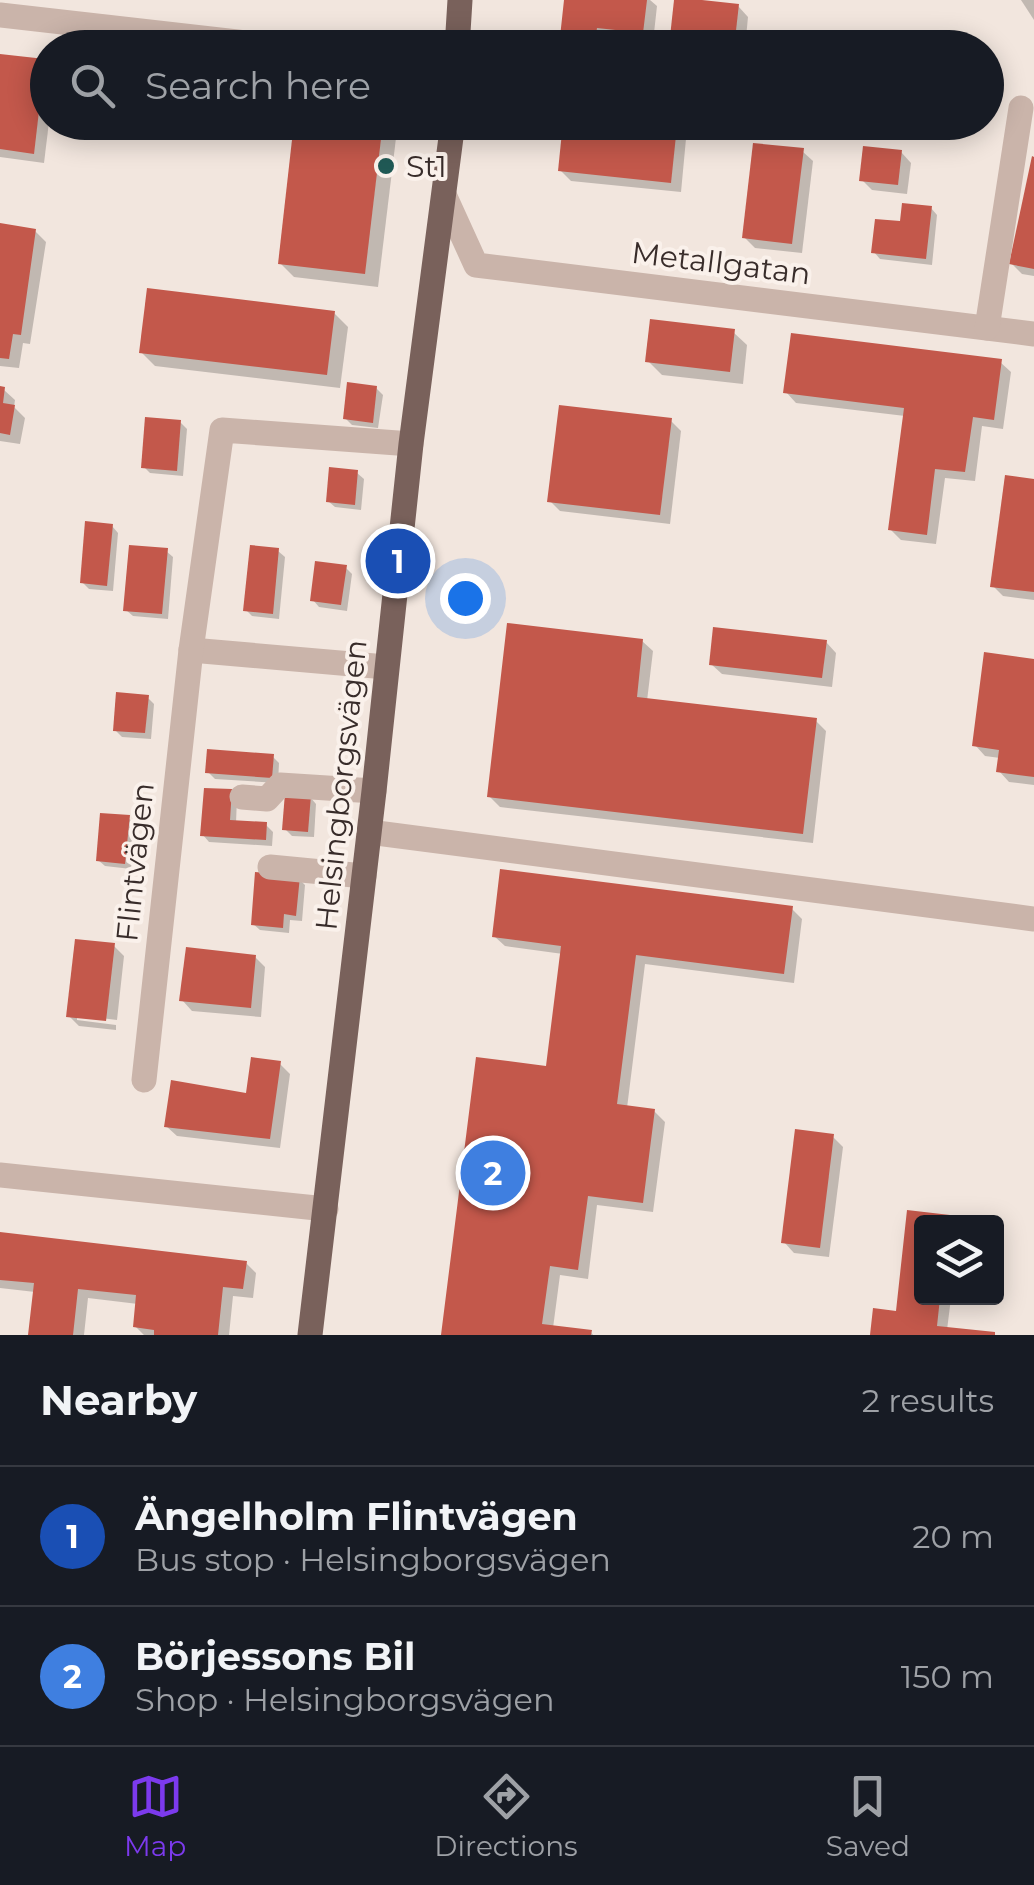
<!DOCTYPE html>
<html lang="en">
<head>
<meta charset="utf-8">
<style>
  :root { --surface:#171b24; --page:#242831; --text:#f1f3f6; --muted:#9ea1a6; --line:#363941; --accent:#7c3aed }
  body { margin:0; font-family:Montserrat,sans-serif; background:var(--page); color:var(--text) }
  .controls { position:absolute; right:30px; bottom:30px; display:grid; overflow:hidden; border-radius:10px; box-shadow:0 5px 25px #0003 }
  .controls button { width:90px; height:90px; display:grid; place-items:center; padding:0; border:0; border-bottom:2px solid var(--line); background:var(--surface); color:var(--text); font:50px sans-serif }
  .you { position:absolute; left:465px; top:598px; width:35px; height:35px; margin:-25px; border:8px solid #fff; border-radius:50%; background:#1a73e8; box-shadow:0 0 0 15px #1a73e833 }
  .badge { display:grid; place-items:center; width:65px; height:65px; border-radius:50%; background:var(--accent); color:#fff; font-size:32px; font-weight:700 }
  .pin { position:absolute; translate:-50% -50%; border:5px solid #fff; box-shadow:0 2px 10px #0006 }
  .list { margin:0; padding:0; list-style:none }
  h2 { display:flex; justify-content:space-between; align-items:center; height:130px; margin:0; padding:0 40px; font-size:42px }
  h2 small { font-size:32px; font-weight:400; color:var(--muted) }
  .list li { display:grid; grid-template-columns:65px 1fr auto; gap:30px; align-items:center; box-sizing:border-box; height:140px; padding:0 40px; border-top:2px solid var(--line) }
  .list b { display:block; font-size:38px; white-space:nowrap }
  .list p { margin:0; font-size:32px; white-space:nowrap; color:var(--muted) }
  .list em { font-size:32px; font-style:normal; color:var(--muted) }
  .icon { flex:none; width:55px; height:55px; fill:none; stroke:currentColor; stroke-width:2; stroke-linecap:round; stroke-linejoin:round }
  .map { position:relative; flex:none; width:1034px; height:1335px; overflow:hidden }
  .search { position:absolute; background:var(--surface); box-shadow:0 5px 25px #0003; left:30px; right:30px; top:30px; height:110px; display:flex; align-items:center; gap:25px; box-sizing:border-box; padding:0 35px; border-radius:55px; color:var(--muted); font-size:38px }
  .sheet { height:410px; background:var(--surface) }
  nav { display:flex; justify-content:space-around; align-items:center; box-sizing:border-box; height:140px; border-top:2px solid var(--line); background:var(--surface); font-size:28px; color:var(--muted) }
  nav a { display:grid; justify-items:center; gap:5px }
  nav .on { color:var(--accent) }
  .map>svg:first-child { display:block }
  .shadow { fill:#0003 }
  .building { fill:#c3584b }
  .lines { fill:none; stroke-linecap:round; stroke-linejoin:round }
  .minor { stroke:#cab4aa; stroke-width:25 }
  .major { stroke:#79615b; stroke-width:25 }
  .poi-dot { fill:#205955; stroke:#faf1eb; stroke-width:4 }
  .labels { text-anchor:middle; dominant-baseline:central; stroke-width:8; stroke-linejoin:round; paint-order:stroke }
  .poi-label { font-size:30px; fill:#382c2a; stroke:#faf1eb; text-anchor:start }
  .street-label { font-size:30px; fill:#382c2a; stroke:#faf1eb }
</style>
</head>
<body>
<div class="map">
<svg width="1034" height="1335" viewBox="0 0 1034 1335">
  <rect width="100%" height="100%" fill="#f2e6de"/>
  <g class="shadow">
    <path d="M566,0h84l7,6 -4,36 -47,-5 -1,11 -32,-2 -11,-10z"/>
    <path d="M676,0l62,6 10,11 -3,31h-71l-3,-3z"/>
    <path d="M1021,0h13v20z"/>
    <path d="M0,57l44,4 4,3 1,58 -5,41 -44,-6z"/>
    <path d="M382,124l14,14 -18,149 -84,-10 -14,-14z"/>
    <path d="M676,129l10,10 -5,53 -110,-11 -11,-11z"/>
    <path d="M802,151l11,10 -11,92 -47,-5 -11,-11z"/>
    <path d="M901,152l10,11 -4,31 -35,-4 -10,-10z"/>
    <path d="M1034,161v115l-12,-2 -11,-11z"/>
    <path d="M931,208l6,7 -5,50 -52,-6 -6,-7 29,-28z"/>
    <path d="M0,226l35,5 11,11 -16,102 -7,-1 -4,25 -19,-2z"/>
    <path d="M334,313l14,14 -8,61 -185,-22 -14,-14z"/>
    <path d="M733,332l14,13 -4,39 -81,-9 -14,-14z"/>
    <path d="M1000,362l11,10 -8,57 -21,-3 -7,55 -30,-3 -9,66 -35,-4 -10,-10 14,-114 -109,-13 -10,-11z"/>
    <path d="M376,388l7,7 -5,33 -26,-3 -7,-7z"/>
    <path d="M0,389l4,1 11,10 -1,7 11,11 -5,26 -20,-3z"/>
    <path d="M671,421l10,10 -11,93 -110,-13 -10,-10z"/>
    <path d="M180,422l7,7 -4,47 -33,-3 -6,-6z"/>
    <path d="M357,473l7,6 -3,31 -26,-3 -7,-6z"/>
    <path d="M1034,482v118l-31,-4 -10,-10z"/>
    <path d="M112,526l6,7 -5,58 -24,-2 -7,-7z"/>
    <path d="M166,551l7,6 -5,62 -35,-3 -7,-6z"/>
    <path d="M278,551l7,6 -6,62 -27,-3 -6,-6z"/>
    <path d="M345,567l7,7 -5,37 -28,-4 -6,-7z"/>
    <path d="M642,641l11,10 -6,50 169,20 10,10 -13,112 -313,-36 -11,-11z"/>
    <path d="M826,642l10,11 -4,34 -110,-13 -11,-10z"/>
    <path d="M1034,661v124l-25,-3 -10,-11 1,-13 -15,-2 -10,-11z"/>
    <path d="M148,698l6,6 -3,35 -29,-2 -7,-7z"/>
    <path d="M272,756l7,7 -1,20 -63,-4 -7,-7z"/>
    <path d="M206,790l31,8 -1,25 30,2 7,7 -1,14 -63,-4 -6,-7z"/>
    <path d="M310,797l6,7 -2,33 -22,-1 -7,-7z"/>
    <path d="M128,818l7,6 -4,45 -26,-3 -7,-6z"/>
    <path d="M299,879l6,6 -3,36 -12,-1 -1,13 -29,-3 -7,-6z"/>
    <path d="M792,909l10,10 -8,64 -149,-19 -18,144 27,3 11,11 -12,90 -56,-7 -9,74 -28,-4 -7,53 38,4 2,3h-150l105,-266 15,-115 -58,-8 -11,-10z"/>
    <path d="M114,946l10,10 -7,64 -40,-5v5l39,5v5l-37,-4 -10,-10z"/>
    <path d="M255,957l10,10 -4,50 -69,-6 -10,-11z"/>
    <path d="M280,1064l10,10 -10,74 -103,-12 -11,-10 82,-30z"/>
    <path d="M833,1137l10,10 -14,110 -35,-4 -10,-11z"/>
    <path d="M910,1213l39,4 5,5h-32v76h29l-4,32 48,5h-123l26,-21z"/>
    <path d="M0,1235l246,28 10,10 -3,25 -20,-2 -4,39h-85l-9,-9 3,-22 -50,-6 -4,37h-54l5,-43 -35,-4z"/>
  </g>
  <g class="building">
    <path d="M564,0h83l-4,33 -46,-5 -2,13 -35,-4z"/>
    <path d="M674,0h28l37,4 -5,44 -65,-2z"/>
    <path d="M773,38l65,7 -1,3h-65z"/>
    <path d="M0,54l45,5 -11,95 -34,-5z"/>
    <path d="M294,122h89l-18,152 -87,-10z"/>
    <path d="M563,122h79l35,4 -6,57 -113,-12z"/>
    <path d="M753,143l51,5 -12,96 -50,-6z"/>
    <path d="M863,146l39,4 -4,35 -39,-4z"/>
    <path d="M1032,156l2,1v112l-25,-5z"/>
    <path d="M902,203l30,3 -6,53 -55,-6 4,-34 25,2z"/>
    <path d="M0,223l36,6 -15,106 -8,-1 -4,25 -9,-1z"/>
    <path d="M147,288l188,23 -8,64 -188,-22z"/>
    <path d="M650,319l85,10 -5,43 -85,-10z"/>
    <path d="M791,333l211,26 -8,61 -21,-3 -8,55 -30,-3 -8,66 -39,-5 16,-122 -121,-15z"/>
    <path d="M347,382l30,4 -4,37 -30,-4z"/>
    <path d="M0,386l5,1 -2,16 12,2 -5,30 -10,-2z"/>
    <path d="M559,405l113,13 -12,97 -113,-13z"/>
    <path d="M145,417l36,3 -4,51 -36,-3z"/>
    <path d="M329,467l29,3 -3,35 -29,-3z"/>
    <path d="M1005,475l29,4v113l-44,-5z"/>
    <path d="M85,521l28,3 -6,62 -27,-3z"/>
    <path d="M129,545l39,3 -6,66 -39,-3z"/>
    <path d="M250,545l29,3 -6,66 -30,-3z"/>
    <path d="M315,561l32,4 -6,40 -31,-4z"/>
    <path d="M507,623l136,16 -6,58 180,21 -14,116 -316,-37z"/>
    <path d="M713,627l114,13 -5,38 -113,-13z"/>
    <path d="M984,652l50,7v118l-38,-5 3,-22 -27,-4z"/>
    <path d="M116,692l33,3 -4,38 -32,-2z"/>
    <path d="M207,749l67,5 -2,24 -67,-5z"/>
    <path d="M204,788l28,1 -2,31 37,2 -1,18 -66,-4z"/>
    <path d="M285,793l26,2 -3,37 -26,-2z"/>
    <path d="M100,813l30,2 -5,49 -29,-3z"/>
    <path d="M500,869l293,37 -9,68 -148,-19 -19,149 38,5 -12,94 -55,-7 -10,74 -28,-4 -8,58 50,6 -1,5h-150l35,-278 70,9 15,-120 -69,-9z"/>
    <path d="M255,872l45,4 -4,40 -12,-2 -1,14 -32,-3z"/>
    <path d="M75,939l40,4 -9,78 -40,-4z"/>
    <path d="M186,947l70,8 -5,53 -72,-7z"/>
    <path d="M251,1057l30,4 -11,78 -106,-12 7,-47 75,13z"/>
    <path d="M795,1129l39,5 -14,114 -39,-5z"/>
    <path d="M907,1210l43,5 -1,7h-27v76h18l-3,28 58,6v3h-125l3,-27 23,3z"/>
    <path d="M0,1232l247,29 -4,28 -20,-2 -5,48h-64v-5l-21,-3 3,-32 -58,-6 -5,46h-45l6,-52 -34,-3z"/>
  </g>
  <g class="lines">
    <g class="minor">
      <path d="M0,15l290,33"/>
      <path d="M445,197l31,68 558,69"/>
      <path d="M987,328l34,-220"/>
      <path d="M191,650l195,17"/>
      <path d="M242,797l25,2 13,-14 94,6"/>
      <path d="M369,832l665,87"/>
      <path d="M270,867l94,9"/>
      <path d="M144,1080l47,-430 31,-220 189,14"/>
      <path d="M0,1175l326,34"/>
    </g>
    <g class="major">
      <path d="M457,48l3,-48"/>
      <path d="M310,1335l64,-544 37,-347 42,-322"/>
    </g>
  </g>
  <circle class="poi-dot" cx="386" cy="166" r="10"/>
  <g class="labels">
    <g class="poi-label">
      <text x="406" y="166">St1</text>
    </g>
    <g class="street-label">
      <text transform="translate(721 263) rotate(7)">Metallgatan</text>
      <text transform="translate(341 785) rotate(-84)">Helsingborgsvägen</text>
      <text transform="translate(135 862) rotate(-84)">Flintvägen</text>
    </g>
  </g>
</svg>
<div class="controls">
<button><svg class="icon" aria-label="layers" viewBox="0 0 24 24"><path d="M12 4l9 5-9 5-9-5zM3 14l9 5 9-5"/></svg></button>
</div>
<div class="you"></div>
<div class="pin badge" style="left:398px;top:561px;background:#1a4fb4">1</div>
<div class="pin badge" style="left:493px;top:1173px;background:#3f7fe0">2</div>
<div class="search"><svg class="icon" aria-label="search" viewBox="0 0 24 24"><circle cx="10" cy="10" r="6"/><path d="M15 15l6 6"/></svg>Search here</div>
</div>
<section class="sheet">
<h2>Nearby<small>2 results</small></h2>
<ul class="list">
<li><span class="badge" style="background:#1a4fb4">1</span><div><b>Ängelholm Flintvägen</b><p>Bus stop · Helsingborgsvägen</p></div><em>20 m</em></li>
<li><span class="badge" style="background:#3f7fe0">2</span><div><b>Börjessons Bil</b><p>Shop · Helsingborgsvägen</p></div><em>150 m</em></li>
</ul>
</section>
<nav>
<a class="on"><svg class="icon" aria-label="map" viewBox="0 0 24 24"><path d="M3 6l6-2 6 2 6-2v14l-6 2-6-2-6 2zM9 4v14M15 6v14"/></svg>Map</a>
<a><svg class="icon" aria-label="directions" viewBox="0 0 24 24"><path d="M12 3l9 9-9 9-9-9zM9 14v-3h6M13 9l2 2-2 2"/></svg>Directions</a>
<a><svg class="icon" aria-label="saved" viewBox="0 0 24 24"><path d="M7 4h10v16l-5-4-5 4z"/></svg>Saved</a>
</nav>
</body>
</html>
